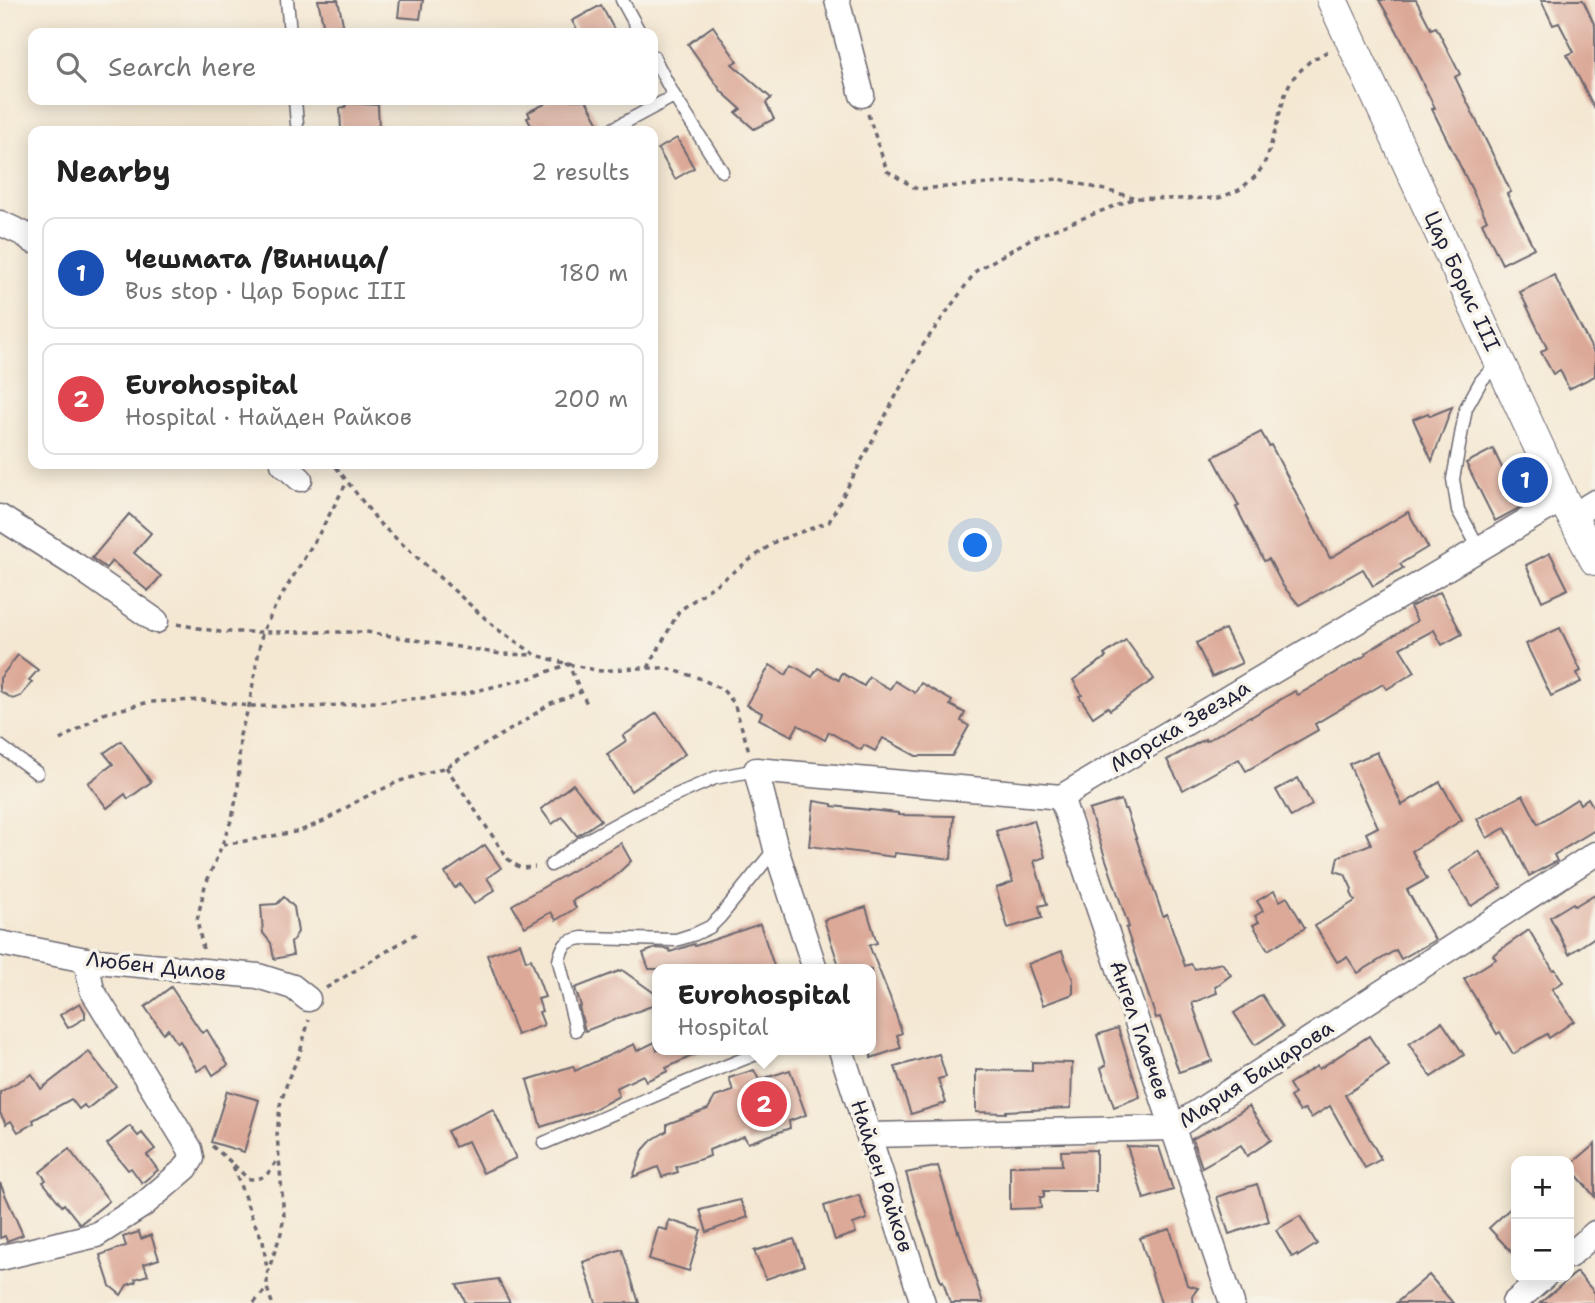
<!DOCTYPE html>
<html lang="en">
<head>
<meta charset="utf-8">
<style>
  :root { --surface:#fff; --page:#f2f2f2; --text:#222; --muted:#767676; --line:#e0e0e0; --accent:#b5179e }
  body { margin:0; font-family:"Shantell Sans",sans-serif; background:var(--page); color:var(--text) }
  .controls { position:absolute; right:21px; bottom:21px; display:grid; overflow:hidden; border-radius:14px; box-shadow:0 4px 18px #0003 }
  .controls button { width:63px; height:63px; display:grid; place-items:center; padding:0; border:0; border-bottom:2px solid var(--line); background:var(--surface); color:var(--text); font:35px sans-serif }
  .you { position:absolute; left:976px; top:546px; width:24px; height:24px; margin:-18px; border:5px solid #fff; border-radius:50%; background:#1a73e8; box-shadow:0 0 0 10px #1a73e833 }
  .badge { display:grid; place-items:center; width:46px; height:46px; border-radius:50%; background:var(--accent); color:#fff; font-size:23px; font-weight:700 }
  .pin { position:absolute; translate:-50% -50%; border:4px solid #fff; box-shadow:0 2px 7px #0006 }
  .popup { position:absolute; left:652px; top:964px; width:224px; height:91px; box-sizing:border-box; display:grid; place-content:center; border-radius:14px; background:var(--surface); filter:drop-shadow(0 2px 5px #0005); font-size:23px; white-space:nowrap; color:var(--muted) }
  .popup b { font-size:26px; color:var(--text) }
  .popup::after { content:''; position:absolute; left:50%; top:100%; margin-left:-14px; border:14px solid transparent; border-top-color:var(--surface) }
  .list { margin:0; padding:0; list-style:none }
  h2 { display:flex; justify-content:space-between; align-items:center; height:91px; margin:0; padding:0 28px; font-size:30px }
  h2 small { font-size:23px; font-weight:400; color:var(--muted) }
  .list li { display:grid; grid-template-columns:46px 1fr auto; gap:21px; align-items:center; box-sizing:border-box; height:112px; margin:0 14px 14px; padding:0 14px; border:2px solid var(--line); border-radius:14px }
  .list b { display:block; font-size:26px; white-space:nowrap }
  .list p { margin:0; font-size:23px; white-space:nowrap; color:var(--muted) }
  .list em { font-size:23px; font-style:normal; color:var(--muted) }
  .icon { flex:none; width:38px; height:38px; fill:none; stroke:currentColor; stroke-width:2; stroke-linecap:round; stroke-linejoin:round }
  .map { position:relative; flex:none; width:1595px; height:1303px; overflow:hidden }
  .search { position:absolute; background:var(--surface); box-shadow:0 4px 18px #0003; left:28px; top:28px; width:630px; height:77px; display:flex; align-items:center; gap:18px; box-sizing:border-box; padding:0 24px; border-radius:14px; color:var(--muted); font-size:26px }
  .panel { position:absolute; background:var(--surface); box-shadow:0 4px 18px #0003; left:28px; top:126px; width:630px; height:343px; border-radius:14px }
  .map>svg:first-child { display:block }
  .building { fill:#dca897 }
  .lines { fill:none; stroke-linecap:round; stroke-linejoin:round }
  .service-casing { stroke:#6c6770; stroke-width:15 }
  .minor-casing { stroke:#6c6770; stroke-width:27 }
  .tertiary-casing { stroke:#6c6770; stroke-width:32 }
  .path { stroke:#6c6770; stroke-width:3.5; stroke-dasharray:5 5; stroke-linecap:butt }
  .service { stroke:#fff; stroke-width:12 }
  .minor { stroke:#fff; stroke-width:24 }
  .tertiary { stroke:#fff; stroke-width:30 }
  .labels { text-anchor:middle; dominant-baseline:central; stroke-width:7; stroke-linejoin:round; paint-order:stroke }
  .street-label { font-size:21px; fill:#22223b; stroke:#f7f3e8 }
</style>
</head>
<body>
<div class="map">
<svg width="1595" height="1303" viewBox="0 0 1595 1303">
  <rect width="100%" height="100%" fill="#f7f3e8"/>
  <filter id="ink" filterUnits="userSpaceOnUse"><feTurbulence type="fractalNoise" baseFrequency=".0143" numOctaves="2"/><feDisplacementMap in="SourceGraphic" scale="14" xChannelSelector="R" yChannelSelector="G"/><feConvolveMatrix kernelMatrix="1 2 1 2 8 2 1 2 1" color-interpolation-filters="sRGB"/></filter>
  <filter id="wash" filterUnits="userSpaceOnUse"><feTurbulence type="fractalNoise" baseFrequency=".00686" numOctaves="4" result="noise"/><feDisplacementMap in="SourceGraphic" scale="28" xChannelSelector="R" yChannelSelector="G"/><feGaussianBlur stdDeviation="1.57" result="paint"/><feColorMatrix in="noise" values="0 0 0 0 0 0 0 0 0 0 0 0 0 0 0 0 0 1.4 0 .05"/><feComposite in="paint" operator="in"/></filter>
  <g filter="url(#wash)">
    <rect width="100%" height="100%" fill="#f4e8d3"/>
    <g id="blocks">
      <g class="building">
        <path d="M318,0h20l7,33h-20z"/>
        <path d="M400,0h23l-3,19 -22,-2z"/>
        <path d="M1379,0h37l15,29 5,-2 24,47 -5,3 56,115 -4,2 27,54 -32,16 -20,-41 5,-3 -55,-111 3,-1 -38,-77z"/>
        <path d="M1541,0h42l12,26v83l-28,-54 7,-3 -15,-29 -6,2z"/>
        <path d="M601,5l15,28h-37l-7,-12z"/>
        <path d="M713,26l24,35 -5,3 39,34 -5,5 8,16 -20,10 -18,-16 5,-4 -19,-17 -34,-48z"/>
        <path d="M553,100h33l15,27 -1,4h-66l-7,-13 3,-1 -2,-5z"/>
        <path d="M347,103l31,2 1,24 -38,1 -1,-22 5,-1z"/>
        <path d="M677,138l17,30 -19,11 -17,-30z"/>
        <path d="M1554,275l41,80v21l-26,13 -9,-19 -7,4 -12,-22 6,-4 -27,-56z"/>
        <path d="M1452,407l-20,54 -19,-42 15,-6 2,3z"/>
        <path d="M1261,432l8,14 2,-1 59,113 78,-46 20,35 -28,17 3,4 -30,18 -10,-17 -64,36 -16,-19 -14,-27 -5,2 -28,-54 3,-1 -26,-49z"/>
        <path d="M1493,449l28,58 -26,14 -29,-58z"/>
        <path d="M129,514l22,19 -17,20 27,23 -13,15 -36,-30 -6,7 -14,-10z"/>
        <path d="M1550,553l18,36 -26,12 -16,-36z"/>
        <path d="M1440,592l22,42 -20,11 -8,-15 -34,18 15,24 -28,17 -4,-5 -68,40 3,6 -72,41 -7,-12 -56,31 -16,-30 38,-21 1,2 44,-25 1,1 44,-26 3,4 68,-40 -1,-2 52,-32 -7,-14z"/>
        <path d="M1560,628l21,43 -4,2 4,9 -30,14 -25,-52z"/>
        <path d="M1225,629l17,34 -30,14 -16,-34z"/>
        <path d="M1126,640l28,39 -44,31 -2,-3 -15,10 -14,-21 3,-1 -9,-15 33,-23 -2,-2z"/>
        <path d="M18,655l20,15 -9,10 3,2 -11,14 -8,3 -13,-8v-13z"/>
        <path d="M770,665l16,10 6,-10 20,12 6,-9 21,12 3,-7 22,13 5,-9 21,12 5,-8 20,12 6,-10 31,18 -2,4 15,8 -4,8 8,5 -17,30h-36l-33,-18 -8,13 -11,-6 -3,5 -32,-18 -4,8 -27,-15 -6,11 -33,-17 3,-6 -15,-8z"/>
        <path d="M657,713l28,41 -54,37 -24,-37 19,-13 -3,-5z"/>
        <path d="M121,741l30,41 -23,17 -3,-5 -18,14 -19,-25 25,-19 -9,-11z"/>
        <path d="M1377,752l25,53 38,-23 22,38 -50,31 15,28 -20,11 28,50 -34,19 -5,-9 -38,23 -11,-16 -10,5 -22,-36 40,-25 -4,-8 1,-4 -7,-15 -10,-3 3,-14 33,-13 -5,-11 12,-6 -29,-63z"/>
        <path d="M1298,778l14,27 -21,12 -15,-27z"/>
        <path d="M573,784l28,36 -24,16 -15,-19 -10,7 -11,-15z"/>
        <path d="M1523,795l15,29 39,-25 3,5 8,-6 7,12v20l-41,25 3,6 -28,15 -24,-48 -18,10 -10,-19z"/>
        <path d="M1121,800l3,9h2l37,107 4,-2 18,52 6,-2 4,5 27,-6 9,12 -16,12 2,6 -25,10 20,58 -33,11 -19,-55 -4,1 -30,-90 3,-1 -40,-117z"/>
        <path d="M814,801l18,3v2l66,7v2l56,1 -3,43 -56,-6 -1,4 -85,-11z"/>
        <path d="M1034,820l11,37 -11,4 13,43 -8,2 3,12 -34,10 -12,-40 17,-6 -17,-51z"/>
        <path d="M621,843l10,18 -18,17 -41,23 4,7 -20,12 -5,-8 -26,15 -13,-22z"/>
        <path d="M485,845l16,23 -14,10 8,12 -21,14 -14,-20 -5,4 -10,-15z"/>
        <path d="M1479,851l23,36 -31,19 -22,-35z"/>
        <path d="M1274,891l6,10 7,-4 18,31 -37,22 -15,-25 6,-3 -4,-6 8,-5 -6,-10z"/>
        <path d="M1595,894v43l-26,17 -19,-37 23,-14 2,3z"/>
        <path d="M284,897l10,10 4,25 -7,11 2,12 -19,4 -3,-16 -8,-10 -2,-28 16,-1z"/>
        <path d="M866,907l11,36 -8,2 21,52 12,36 -5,2 4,13 -30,10v-89h-31l-16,-49z"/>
        <path d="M760,924l15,45h-126l-6,-16 13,-5 13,1 1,3 24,-8 1,2z"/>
        <path d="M1529,930l24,40 2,-1 8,13 -11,7 22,32 -25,17 -2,-4 -34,20 -13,-22 -3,2 -33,-55 32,-20 -3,-4z"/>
        <path d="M520,943l6,18 5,-2 14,38 -7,2 4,12 -3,1 5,13 -27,10 -30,-80z"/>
        <path d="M1062,951l11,29v14l-30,11 -15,-41z"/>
        <path d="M622,970l35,25v9l-72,27 -6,-24 2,-1 -6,-18z"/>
        <path d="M171,987l31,46 5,-3 21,35 -15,10 -6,-10 -10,6 -17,-30 -3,2 -9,-14 -5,4 -18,-26z"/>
        <path d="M1262,995l21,32 -28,18 -21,-32z"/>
        <path d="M80,1003l5,9v6l-17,10 -8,-13z"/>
        <path d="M1442,1022l22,33 -33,22 -22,-33z"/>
        <path d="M1118,1028l22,69 -26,10 -13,-39 5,-3 -9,-30z"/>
        <path d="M1369,1036l20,30 -44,29 36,64 -16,9 -35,-62 -19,12 -6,-9 -5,3 -10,-15 5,-3 -6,-10 28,-18 2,3z"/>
        <path d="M655,1042l2,8h48l-39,18 2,3 -22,10 -3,-6 -27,13 3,8 -28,15 -50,16 -14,-47 46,-14 2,5 59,-27 3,7z"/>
        <path d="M89,1052l27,34 -29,23 -3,-4 -5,4 -8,-10 -38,21 1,3 -16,9 -7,-11 -5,3 -6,-11v-21l32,-18 9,15z"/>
        <path d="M939,1054l7,23 -8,2 8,24 -35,11 -16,-47z"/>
        <path d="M1032,1062l40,1 -1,45 -65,3v2l-30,-1v-42l56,1z"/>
        <path d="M754,1070l5,10 31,-10 16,45 -17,6 1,7 -42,15 -4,-7 -35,14 1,6 -34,11 2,5 -16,5 -4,-10 -25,10 10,-27 9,-10 15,-9v-7l41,-15 7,-12 18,-6 -4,-13z"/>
        <path d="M227,1091l32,9 -15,52 -33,-10z"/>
        <path d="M1249,1106l22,34 -24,16 -6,-11 -39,22 -10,-28 22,-12 1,1z"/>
        <path d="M493,1109l23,49 -33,15 -15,-32 -13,6 -8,-16z"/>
        <path d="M130,1126l8,10 4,-3 13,16 -8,6 11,15 -16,13 -11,-15 -3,2 -21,-26z"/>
        <path d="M1595,1144v53l-26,-31z"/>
        <path d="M1127,1146l32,1 14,43 -29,9z"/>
        <path d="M69,1149l40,52 -29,23 -16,-20 -2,2 -19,-24 3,-2 -6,-8z"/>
        <path d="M1096,1150v41h-52v6h-4l1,11 -31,1v-43l52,-1 -1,-14z"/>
        <path d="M938,1166l20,66 1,-1 24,72h-33l-7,-22 -2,1 -22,-64 -13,-45z"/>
        <path d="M0,1183l23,52 -16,6 -2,-5 -5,2z"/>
        <path d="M1257,1184l12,37 -40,13 -12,-37z"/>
        <path d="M859,1195l8,24 -14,5 3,9 -21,7 -11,-34z"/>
        <path d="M740,1200l8,17 -41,15 -7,-22z"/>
        <path d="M1516,1203v54l-27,-29z"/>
        <path d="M1300,1216l17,28 -19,12 -1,-2 -5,3 -16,-27z"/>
        <path d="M669,1220l32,10 -12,41 -40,-12 9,-31 9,2z"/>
        <path d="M1170,1229l17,56 11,3 -6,8 2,7h-33l-21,-65z"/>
        <path d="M139,1232l2,7 10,-4 8,24 -15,5 4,11 -13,4 1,3 -9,3 -6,10 -11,-9 -10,-31 26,-9 -3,-9z"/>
        <path d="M794,1239l10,27 -38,13 -12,-28z"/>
        <path d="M622,1249l17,54h-43l-13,-41z"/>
        <path d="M1577,1272l18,21v10h-55z"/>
        <path d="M1429,1275l24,28h-57z"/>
        <path d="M498,1279l12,24h-44l-9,-18z"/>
      </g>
    </g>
  </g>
  <g filter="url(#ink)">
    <use href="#blocks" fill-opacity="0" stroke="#6c6770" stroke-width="2"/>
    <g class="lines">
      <defs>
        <g id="service">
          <path d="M287,0l3,33"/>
          <path d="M622,0l18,33"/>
          <path d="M653,56l21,40 48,75"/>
          <path d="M295,100l2,24"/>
          <path d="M609,131l65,-35"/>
          <path d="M1479,548l-21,-38 -5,-31 13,-71 15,-27 18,-20"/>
          <path d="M0,746l37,27"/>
          <path d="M551,865l29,-21 60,-33 75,-33 41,-8"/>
          <path d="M576,1030l-17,-69c3,-16 7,-20 23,-23l94,2 19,-6 15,-7 10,-10 55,-68"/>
          <path d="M544,1143c74,-31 148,-65 223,-93"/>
        </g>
        <g id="minor">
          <path d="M837,0l25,95"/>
          <path d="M0,223l24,11 9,7"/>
          <path d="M283,464l17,15"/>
          <path d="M1572,516l23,-14"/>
          <path d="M0,517l77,49 79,55"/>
          <path d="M1061,797l171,506"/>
          <path d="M0,943l86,17 172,16 35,11 15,12"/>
          <path d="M815,969l-39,-120 -20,-79 305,27 502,-298"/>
          <path d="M841,1050l82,253"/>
          <path d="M869,1135l304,-7 422,-274"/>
          <path d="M1569,1256l26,-23"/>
          <path d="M0,1258l96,-23 47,-30 43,-37 6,-10 -2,-9 -98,-159 -6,-30"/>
          <path d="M1514,1303l30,-26"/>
        </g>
        <path id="tertiary" d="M1332,0l231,499 32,61"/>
      </defs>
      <use href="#service" class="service-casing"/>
      <use href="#minor" class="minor-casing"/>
      <use href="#tertiary" class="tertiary-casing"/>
      <g class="path">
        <path d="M868,114l19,57 30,18 143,-10 73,18"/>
        <path d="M336,467l44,57 117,105 39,26 32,9 32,7 35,-3h31l33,10 23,11 12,14 15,48"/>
        <path d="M177,624l43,8h146l135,22 33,1"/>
        <path d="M648,668l31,-57 97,-70 53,-19 94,-177 53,-74 56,-33 103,-40 38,1 46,-1 20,-8 17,-14 7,-10 5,-11 18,-64 6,-12 18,-18 20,-11"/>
        <path d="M60,740l43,-26 46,-12 53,-2 47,6 66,1 144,-12 75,-18 34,-13 19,40"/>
        <path d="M446,767l62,92 12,9 15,-1"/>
        <path d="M223,845l77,-14 24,-10 37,-22 39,-18 46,-14 74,-43 31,-21 30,-11"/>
        <path d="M203,949l-6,-29 8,-34 17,-41 10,-27 6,-28 2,-55 9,-29 13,-73 14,-28 44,-73 27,-50"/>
        <path d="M326,988l91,-55"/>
        <path d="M212,1146l20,17 21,57 10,21 4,29"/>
        <path d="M234,1165l14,14c16,1 21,-5 29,-19"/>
        <path d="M254,1303l13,-15"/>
        <path d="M272,1303l-5,-15v-14l14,-41 3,-17 -7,-81 3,-30 9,-28 10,-21 10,-36"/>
      </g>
      <use href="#service" class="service"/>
      <use href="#minor" class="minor"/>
      <use href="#tertiary" class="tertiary"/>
    </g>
  </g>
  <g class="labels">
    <g class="street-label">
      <text transform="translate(1462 281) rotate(65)">Цар Борис III</text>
      <text transform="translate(1180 726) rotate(-31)">Морска Звезда</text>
      <text transform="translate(156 966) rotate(6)">Любен Дилов</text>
      <text transform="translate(1140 1030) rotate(71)">Ангел Главчев</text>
      <text transform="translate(1256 1074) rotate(-33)">Мария Бацарова</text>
      <text transform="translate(882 1176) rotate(72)">Найден Райков</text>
    </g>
  </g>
</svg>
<div class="controls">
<button>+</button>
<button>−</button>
</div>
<div class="you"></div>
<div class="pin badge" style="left:1525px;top:480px;background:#1a4fb4">1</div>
<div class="pin badge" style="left:764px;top:1104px;background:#e0444e">2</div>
<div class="popup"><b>Eurohospital</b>Hospital</div>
<div class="search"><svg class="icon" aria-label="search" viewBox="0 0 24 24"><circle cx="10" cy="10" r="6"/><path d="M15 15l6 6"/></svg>Search here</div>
<section class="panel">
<h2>Nearby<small>2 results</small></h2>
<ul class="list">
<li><span class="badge" style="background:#1a4fb4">1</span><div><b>Чешмата /Виница/</b><p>Bus stop · Цар Борис III</p></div><em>180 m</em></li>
<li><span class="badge" style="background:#e0444e">2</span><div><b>Eurohospital</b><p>Hospital · Найден Райков</p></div><em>200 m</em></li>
</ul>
</section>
</div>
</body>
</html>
